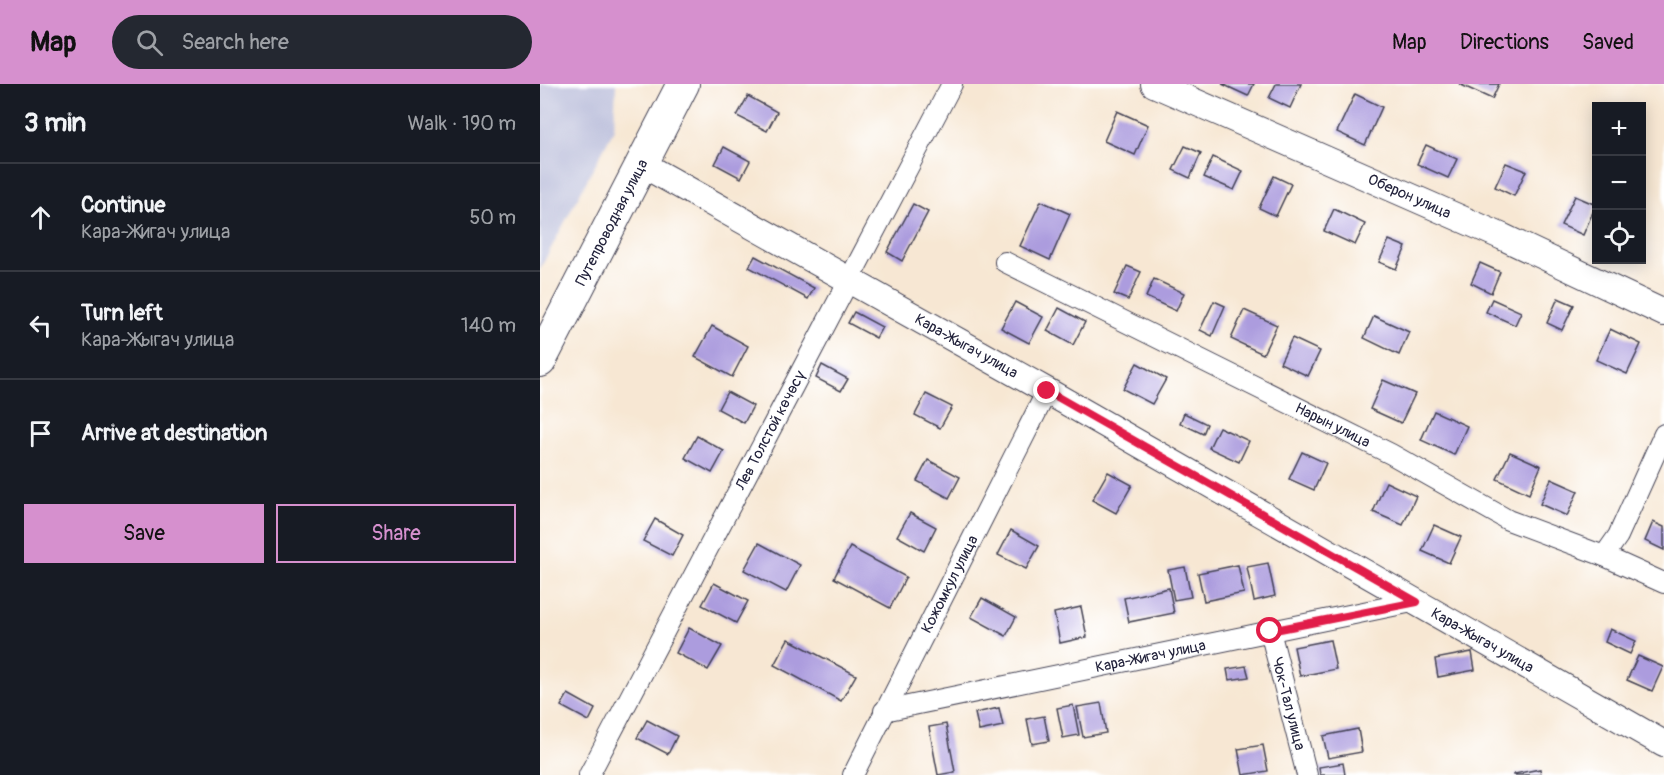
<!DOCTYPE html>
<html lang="en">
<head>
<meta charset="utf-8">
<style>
  :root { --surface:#171b24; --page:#242831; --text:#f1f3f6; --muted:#9ea1a6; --line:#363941; --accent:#d690ce }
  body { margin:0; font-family:Pangolin,sans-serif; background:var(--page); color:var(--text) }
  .controls { position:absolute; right:18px; top:18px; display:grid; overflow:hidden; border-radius:0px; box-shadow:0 3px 15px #0003 }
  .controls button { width:54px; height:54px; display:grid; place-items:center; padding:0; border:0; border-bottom:2px solid var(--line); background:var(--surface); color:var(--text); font:30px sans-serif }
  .stop { position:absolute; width:18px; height:18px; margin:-14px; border:4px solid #e11d48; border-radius:50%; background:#fff }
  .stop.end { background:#e11d48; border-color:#fff; box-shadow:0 2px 6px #0008 }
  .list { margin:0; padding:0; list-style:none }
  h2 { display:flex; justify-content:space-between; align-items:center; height:78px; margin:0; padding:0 24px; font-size:26px }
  h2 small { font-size:20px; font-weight:400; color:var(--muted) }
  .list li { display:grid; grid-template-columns:39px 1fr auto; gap:18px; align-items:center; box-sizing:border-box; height:108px; padding:0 24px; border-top:2px solid var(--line) }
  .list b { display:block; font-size:22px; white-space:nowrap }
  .list p { margin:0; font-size:20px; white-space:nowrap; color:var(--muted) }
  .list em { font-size:20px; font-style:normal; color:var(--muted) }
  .actions { display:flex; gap:12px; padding:18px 24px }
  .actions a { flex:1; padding:14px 0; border:2px solid var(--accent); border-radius:0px; text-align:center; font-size:21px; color:var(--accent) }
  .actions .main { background:var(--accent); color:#111 }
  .icon { flex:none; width:33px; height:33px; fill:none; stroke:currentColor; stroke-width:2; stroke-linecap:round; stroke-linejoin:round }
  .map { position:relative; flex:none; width:1124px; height:691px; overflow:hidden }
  header { display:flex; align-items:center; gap:36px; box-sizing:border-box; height:84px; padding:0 30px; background:var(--accent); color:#111 }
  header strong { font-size:28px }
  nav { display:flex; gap:33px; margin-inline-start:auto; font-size:21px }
  .search { width:420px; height:54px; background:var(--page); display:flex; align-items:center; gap:15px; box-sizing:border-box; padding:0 21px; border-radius:33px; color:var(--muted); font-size:22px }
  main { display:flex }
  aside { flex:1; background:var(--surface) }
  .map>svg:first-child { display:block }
  .industrial { fill:#bfc2dd }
  .building { fill:#ac9cde }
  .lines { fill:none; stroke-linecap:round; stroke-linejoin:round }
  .minor-casing { stroke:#424052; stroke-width:22 }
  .tertiary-casing { stroke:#424052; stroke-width:28 }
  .primary-casing { stroke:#424052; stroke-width:34 }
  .minor { stroke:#fff; stroke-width:20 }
  .tertiary { stroke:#fff; stroke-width:26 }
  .primary { stroke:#fff; stroke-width:32 }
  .route { stroke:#e11d48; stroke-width:8 }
  .labels { text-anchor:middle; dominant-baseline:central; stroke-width:5; stroke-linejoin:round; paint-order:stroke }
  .street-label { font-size:15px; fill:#22223b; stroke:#fff }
</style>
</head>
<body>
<header>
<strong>Map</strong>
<div class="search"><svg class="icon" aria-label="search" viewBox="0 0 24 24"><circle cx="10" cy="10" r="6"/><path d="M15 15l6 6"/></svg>Search here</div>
<nav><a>Map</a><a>Directions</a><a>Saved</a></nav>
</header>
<main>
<aside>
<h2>3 min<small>Walk · 190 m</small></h2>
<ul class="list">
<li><svg class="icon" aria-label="ahead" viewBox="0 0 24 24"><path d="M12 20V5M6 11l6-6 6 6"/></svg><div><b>Continue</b><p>Кара-Жигач улица</p></div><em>50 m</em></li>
<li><svg class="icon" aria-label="left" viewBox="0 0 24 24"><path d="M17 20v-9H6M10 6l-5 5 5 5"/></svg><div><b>Turn left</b><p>Кара-Жыгач улица</p></div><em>140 m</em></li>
<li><svg class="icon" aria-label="arrive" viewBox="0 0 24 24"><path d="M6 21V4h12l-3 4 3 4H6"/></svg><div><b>Arrive at destination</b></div></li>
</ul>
<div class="actions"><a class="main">Save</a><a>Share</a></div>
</aside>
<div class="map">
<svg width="1124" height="691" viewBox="0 0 1124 691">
  <rect width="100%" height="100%" fill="#fff"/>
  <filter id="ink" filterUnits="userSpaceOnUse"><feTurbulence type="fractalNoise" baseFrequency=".0167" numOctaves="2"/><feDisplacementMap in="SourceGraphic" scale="12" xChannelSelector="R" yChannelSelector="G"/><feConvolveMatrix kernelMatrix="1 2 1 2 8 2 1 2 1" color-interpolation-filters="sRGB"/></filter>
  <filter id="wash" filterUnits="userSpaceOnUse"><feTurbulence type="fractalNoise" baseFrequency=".008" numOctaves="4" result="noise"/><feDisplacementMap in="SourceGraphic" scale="24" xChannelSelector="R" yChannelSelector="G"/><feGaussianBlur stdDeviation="1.35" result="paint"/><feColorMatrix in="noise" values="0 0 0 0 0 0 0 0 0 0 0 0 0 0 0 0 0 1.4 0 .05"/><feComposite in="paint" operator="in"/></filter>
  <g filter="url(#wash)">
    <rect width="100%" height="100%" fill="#f7e7d3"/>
    <path class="industrial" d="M0,0h76l-2,45 -74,140z"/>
    <g id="blocks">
      <g class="building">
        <path d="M682,0h32l-6,12z"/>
        <path d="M736,0h25l-11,24 -21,-10z"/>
        <path d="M919,0h40l-7,15z"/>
        <path d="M815,10l27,13 -17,38 -28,-13z"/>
        <path d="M208,12l29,16 -10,19 -30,-15z"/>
        <path d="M577,27l31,14 -13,30 -31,-14z"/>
        <path d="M886,61l31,14 -9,19 -31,-14z"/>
        <path d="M645,62l16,7 -11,25 -17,-8z"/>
        <path d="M184,63l26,14 -9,17 -26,-14z"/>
        <path d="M673,73l30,14 -9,19 -30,-13z"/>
        <path d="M966,79l20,8 -12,25 -19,-9z"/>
        <path d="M734,92l17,8 -15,32 -17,-8z"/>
        <path d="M1035,112l21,9 -13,30 -22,-10z"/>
        <path d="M501,117l29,13 -20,46 -30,-14z"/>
        <path d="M373,120l15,8 -26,49 -15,-9z"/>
        <path d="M794,125l31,15 -10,21 -31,-14z"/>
        <path d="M849,156l17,7 -10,22 -17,-7z"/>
        <path d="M215,172l59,32 -6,11 -59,-32z"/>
        <path d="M940,179l20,9 -9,21 -20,-10z"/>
        <path d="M587,182l14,6 -13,28 -14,-6z"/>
        <path d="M614,195l30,14 -8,18 -30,-14z"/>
        <path d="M1018,214l16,7 -12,25 -15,-7z"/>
        <path d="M952,215l29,13 -6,13 -29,-13z"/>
        <path d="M674,217l11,5 -13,30 -12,-6z"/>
        <path d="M475,218l28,15 -14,26 -28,-15z"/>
        <path d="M519,224l26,14 -12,23 -26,-14z"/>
        <path d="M704,226l33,15 -14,29 -32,-15z"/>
        <path d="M314,228l28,15 -6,11 -28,-15z"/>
        <path d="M834,232l35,16 -10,23 -35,-17z"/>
        <path d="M172,242l36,20 -16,31 -37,-20z"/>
        <path d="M1070,245l31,15 -14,30 -31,-14z"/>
        <path d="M752,254l28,13 -12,25 -28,-13z"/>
        <path d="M597,279l29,16 -14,25 -29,-15z"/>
        <path d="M282,281l26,14 -7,12 -25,-13z"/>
        <path d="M843,296l32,14 -14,29 -31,-14z"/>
        <path d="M187,308l26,14 -9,17 -26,-14z"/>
        <path d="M386,310l26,13 -12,21 -25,-13z"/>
        <path d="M894,327l33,15 -13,29 -33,-15z"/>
        <path d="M644,329l23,11 -4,10 -23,-11z"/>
        <path d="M679,343l30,14 -10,21 -30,-14z"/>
        <path d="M157,352l27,15 -12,22 -27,-15z"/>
        <path d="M762,368l24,11 -12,27 -25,-11z"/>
        <path d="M970,368l31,14 -12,28 -32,-15z"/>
        <path d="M388,376l32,17 -11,21 -32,-17z"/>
        <path d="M568,388l24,13 -16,28 -24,-13z"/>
        <path d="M1011,395l27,12 -11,25 -27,-12z"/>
        <path d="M846,398l30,14 -13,29 -30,-13z"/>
        <path d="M370,429l26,14 -12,24 -27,-15z"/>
        <path d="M115,435l28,16 -11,21 -29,-15z"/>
        <path d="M1113,438l11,5v23l-19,-9z"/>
        <path d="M894,441l27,12 -12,26 -27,-12z"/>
        <path d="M471,446l28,16 -13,23 -28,-14z"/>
        <path d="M219,459l41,22 -14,27 -42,-22z"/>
        <path d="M310,463l56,30 -16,31 -56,-30z"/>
        <path d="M728,479l7,33 -21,5 -7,-34z"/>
        <path d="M698,481l6,28 -40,8 -6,-28z"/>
        <path d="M645,483l6,30 -17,3 -6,-30z"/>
        <path d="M174,499l34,18 -12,22 -34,-18z"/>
        <path d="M629,504l5,25 -45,9 -5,-24z"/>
        <path d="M442,514l34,19 -10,19 -35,-19z"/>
        <path d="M541,523l6,30 -27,6 -6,-30z"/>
        <path d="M149,544l33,18 -14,24 -32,-17z"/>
        <path d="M1070,545l26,12 -6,13 -25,-12z"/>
        <path d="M248,555l68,36 -15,26 -67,-36z"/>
        <path d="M790,556l6,29 -36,7 -6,-29z"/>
        <path d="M932,568l3,18 -37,7 -3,-18z"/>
        <path d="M1098,572l25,11 -11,24 -25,-11z"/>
        <path d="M706,582l3,11 -20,3 -2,-11z"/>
        <path d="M28,610l27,15 -6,12 -28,-15z"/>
        <path d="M561,619l5,30 -23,4 -6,-30z"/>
        <path d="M533,621l6,30 -16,3 -6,-30z"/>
        <path d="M459,624l4,18 -24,5 -4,-18z"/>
        <path d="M504,632l5,25 -17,3 -5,-25z"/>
        <path d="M107,636l30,16 -9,18 -31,-16z"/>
        <path d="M406,640l9,48 -17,3 -9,-48z"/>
        <path d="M818,645l4,23 -34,6 -5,-22z"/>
        <path d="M723,661l5,26 -25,4 -5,-26z"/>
        <path d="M803,679l2,12h-25l-1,-8z"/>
        <path d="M1000,685l1,6h-27v-1z"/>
      </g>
    </g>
  </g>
  <g filter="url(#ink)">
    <use href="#blocks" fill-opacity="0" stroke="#424052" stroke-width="1.5"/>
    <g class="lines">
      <defs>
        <g id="minor">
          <path id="s1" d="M465,178l386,192 117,66 96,36 60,27"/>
          <path d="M1064,472l14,-20 46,-102"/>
          <path id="s2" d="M730,547l37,144"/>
          <path id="s3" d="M344,627l533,-110"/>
          <path id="s4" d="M49,691l363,-691"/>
          <path id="s5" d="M313,691l194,-384"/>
        </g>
        <g id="tertiary">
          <path id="s6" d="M614,0l349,153 161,76"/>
          <path id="s7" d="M102,80l405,227 617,353"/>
        </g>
        <g id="primary">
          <path id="s8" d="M0,277l143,-277"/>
        </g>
      </defs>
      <use href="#minor" class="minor-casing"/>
      <use href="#tertiary" class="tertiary-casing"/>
      <use href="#primary" class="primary-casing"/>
      <use href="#minor" class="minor"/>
      <use href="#tertiary" class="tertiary"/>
      <use href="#primary" class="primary"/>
    </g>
  </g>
  <g class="lines" filter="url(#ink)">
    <path class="route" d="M507,307l370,211 -147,29"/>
  </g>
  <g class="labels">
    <g class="street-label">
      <text stroke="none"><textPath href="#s6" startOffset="279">Оберон улица</textPath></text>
      <text stroke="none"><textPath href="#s8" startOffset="156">Путепроводная улица</textPath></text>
      <text stroke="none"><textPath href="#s7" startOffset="372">Кара-Жыгач улица</textPath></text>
      <text stroke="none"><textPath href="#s1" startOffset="366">Нарын улица</textPath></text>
      <text stroke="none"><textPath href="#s4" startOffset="390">Лев Толстой көчөсү</textPath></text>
      <text stroke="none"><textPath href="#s5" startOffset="214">Кожомкул улица</textPath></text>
      <text stroke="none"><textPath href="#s7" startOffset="966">Кара-Жыгач улица</textPath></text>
      <text stroke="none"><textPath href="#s3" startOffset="272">Кара-Жигач улица</textPath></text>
      <text stroke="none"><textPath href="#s2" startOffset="75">Чок-Тал улица</textPath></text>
    </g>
  </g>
</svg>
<div class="controls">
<button>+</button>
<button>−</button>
<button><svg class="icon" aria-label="locate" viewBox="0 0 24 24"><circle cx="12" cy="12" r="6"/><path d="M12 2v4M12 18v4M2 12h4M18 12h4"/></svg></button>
</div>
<div class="stop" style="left:730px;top:547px"></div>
<div class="stop end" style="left:507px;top:307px"></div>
</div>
</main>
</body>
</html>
